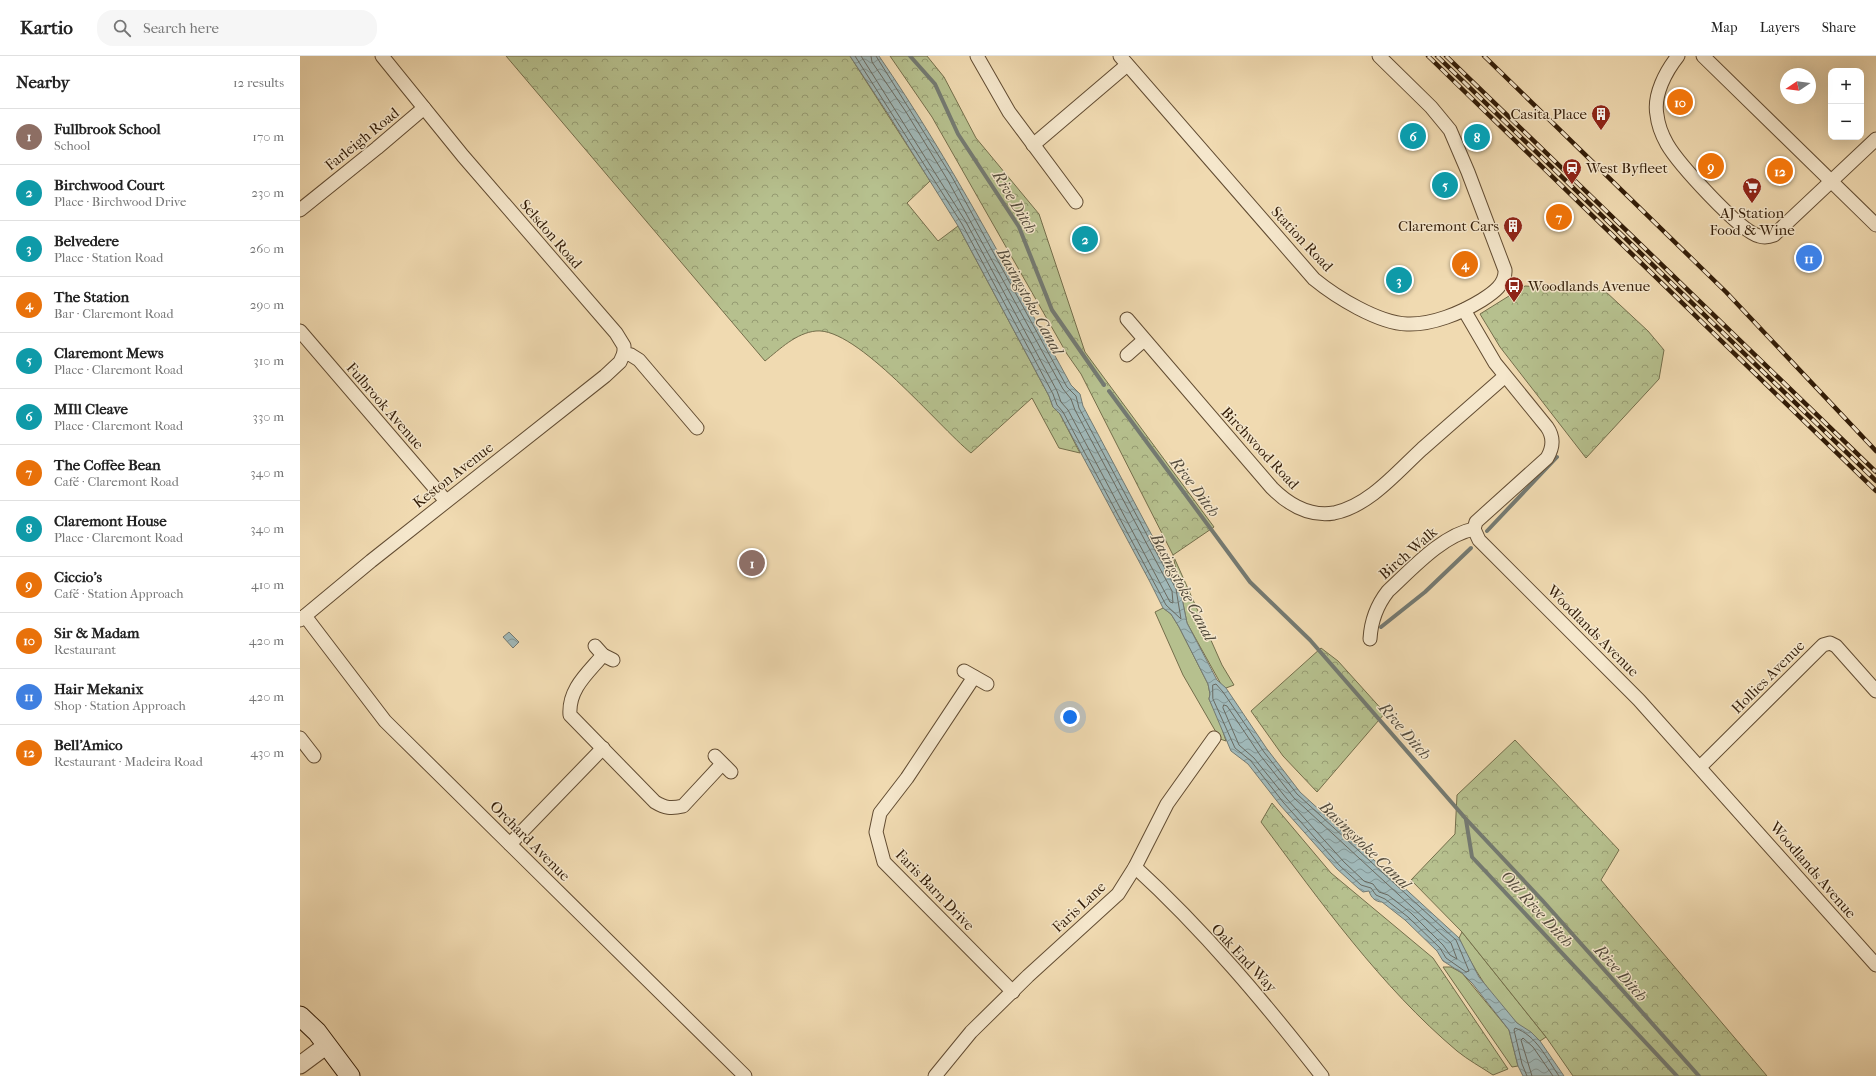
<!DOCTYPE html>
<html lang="en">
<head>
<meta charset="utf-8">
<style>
  :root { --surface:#fff; --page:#f6f6f6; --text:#222; --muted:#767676; --line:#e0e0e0; --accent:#8f2418 }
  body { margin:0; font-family:"IM FELL French Canon",serif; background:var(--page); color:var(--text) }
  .controls { position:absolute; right:12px; top:12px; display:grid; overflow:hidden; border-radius:8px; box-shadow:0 4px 16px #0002 }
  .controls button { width:36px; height:36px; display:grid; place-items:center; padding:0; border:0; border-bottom:1px solid var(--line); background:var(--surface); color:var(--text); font:20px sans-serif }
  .compass { position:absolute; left:1480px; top:12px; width:36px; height:36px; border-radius:50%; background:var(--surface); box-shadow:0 4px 16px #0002; rotate:257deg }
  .you { position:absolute; left:770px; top:661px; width:14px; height:14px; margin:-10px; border:3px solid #fff; border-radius:50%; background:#1a73e8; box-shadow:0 0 0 6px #1a73e833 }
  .badge { display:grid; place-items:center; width:26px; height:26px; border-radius:50%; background:var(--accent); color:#fff; font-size:13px; font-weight:700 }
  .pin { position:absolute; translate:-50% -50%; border:2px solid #fff; box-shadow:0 1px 4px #0006 }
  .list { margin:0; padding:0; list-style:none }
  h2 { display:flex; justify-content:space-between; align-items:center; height:52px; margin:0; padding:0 16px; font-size:17px }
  h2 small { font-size:13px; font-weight:400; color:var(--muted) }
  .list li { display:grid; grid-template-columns:26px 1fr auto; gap:12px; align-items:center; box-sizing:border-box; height:56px; padding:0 16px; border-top:1px solid var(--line) }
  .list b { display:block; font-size:15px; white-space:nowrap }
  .list p { margin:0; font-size:13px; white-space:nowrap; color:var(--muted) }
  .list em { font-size:13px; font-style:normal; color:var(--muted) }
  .icon { flex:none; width:22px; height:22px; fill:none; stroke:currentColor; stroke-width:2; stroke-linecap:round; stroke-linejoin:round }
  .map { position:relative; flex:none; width:1576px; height:1020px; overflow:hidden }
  header { display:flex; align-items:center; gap:24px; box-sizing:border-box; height:56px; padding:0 20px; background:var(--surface); border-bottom:1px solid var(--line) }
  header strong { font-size:19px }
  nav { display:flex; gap:22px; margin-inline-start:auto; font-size:14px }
  .search { width:280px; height:36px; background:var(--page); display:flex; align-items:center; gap:10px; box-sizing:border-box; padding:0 14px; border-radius:16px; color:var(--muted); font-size:15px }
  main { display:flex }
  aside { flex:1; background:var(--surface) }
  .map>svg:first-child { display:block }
  .green { fill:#b6c08e; stroke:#746e4b }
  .forest { fill:url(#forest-crowns); stroke:#746e4b }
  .water { fill:url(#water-waves); stroke:#747a72 }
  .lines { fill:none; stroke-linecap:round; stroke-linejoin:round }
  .shore { stroke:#6a6a60; stroke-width:1 }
  .stream { stroke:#747a72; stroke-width:4 }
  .minor-casing { stroke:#624c32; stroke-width:15 }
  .tertiary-casing { stroke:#624c32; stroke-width:19 }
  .secondary-casing { stroke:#331d08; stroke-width:21 }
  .minor { stroke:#f5e7cc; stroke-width:13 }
  .tertiary { stroke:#f5e7cc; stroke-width:17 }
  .secondary { stroke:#f5e7cc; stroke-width:19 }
  .rail-casing { stroke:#331d08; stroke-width:4.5 }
  .rail { stroke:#f5e7cc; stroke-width:3; stroke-dasharray:9; stroke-linecap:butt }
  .labels { text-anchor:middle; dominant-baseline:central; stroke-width:3; stroke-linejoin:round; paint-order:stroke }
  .poi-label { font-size:15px; fill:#331d08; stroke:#f5e7cc; text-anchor:end }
  .street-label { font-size:15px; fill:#331d08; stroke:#f5e7cc }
  .water-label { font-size:16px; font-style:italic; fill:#544c3d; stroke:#f5e7cc }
</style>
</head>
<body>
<header>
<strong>Kartio</strong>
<div class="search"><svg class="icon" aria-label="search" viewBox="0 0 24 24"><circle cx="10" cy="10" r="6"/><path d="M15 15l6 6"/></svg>Search here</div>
<nav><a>Map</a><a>Layers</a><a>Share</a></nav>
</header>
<main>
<aside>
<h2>Nearby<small>12 results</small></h2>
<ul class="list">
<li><span class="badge" style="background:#8d6e63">1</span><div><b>Fullbrook School</b><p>School</p></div><em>170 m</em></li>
<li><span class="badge" style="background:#0f9aa8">2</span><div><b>Birchwood Court</b><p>Place · Birchwood Drive</p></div><em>230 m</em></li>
<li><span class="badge" style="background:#0f9aa8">3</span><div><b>Belvedere</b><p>Place · Station Road</p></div><em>260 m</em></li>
<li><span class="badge" style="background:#e8710a">4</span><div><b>The Station</b><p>Bar · Claremont Road</p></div><em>290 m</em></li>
<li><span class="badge" style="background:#0f9aa8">5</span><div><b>Claremont Mews</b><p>Place · Claremont Road</p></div><em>310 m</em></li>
<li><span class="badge" style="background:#0f9aa8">6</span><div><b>MIll Cleave</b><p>Place · Claremont Road</p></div><em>330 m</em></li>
<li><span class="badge" style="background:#e8710a">7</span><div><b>The Coffee Bean</b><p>Café · Claremont Road</p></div><em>340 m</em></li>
<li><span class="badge" style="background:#0f9aa8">8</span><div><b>Claremont House</b><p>Place · Claremont Road</p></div><em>340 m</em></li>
<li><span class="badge" style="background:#e8710a">9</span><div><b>Ciccio's</b><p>Café · Station Approach</p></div><em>410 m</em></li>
<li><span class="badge" style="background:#e8710a">10</span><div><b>Sir &amp; Madam</b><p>Restaurant</p></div><em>420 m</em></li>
<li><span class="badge" style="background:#3f7fe0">11</span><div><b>Hair Mekanix</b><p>Shop · Station Approach</p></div><em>420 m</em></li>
<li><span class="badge" style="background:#e8710a">12</span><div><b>Bell'Amico</b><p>Restaurant · Madeira Road</p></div><em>430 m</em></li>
</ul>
</aside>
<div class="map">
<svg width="1576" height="1020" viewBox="0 0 1576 1020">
  <defs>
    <pattern id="forest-crowns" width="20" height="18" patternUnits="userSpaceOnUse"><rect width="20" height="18" fill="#b6c08e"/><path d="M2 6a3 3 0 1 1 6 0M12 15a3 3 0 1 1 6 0" fill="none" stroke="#959b72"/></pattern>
    <pattern id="water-waves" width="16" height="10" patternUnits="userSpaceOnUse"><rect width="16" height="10" fill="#a0b8b8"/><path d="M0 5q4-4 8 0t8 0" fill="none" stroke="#839594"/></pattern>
  </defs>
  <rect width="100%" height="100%" fill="#f0dab1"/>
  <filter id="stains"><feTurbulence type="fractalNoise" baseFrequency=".005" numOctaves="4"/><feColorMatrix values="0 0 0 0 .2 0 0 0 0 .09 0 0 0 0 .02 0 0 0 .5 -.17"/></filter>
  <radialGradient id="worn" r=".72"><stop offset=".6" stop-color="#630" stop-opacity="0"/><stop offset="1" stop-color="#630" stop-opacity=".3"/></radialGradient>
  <g class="green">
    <path d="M873,499l49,110 12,20 -8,3 -4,-2 -35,-63z"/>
    <path d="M863,552l8,6 8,13 29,57 2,10 -1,5 10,20 7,22 -6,-2 -37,-64 -28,-63z"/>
    <path d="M1162,876l84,105 -6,4c-7,-7 -17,-12 -24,-19 -24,-24 -43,-53 -57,-84z"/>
    <path d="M1143,911h8l11,6 47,57 9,36 -6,1z"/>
  </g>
  <g class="forest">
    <path d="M206,0h344l80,125 -23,22 31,38 20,-15 91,170 4,11 7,7 20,39 -21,-5 -27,-50 -61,55c-33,-27 -114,-126 -155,-122 -20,2 -36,18 -51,30z"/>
    <path d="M590,0h37l17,21 32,61 63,76 46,138 129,175 -41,28 -92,-181 -14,-20 -135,-237z"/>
    <path d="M1225,230l80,5 43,40 16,19 -5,29 -73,79 -86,-111 -20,-33z"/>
    <path d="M1021,592l17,13 47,52 -68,79 -34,-36 -32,-45z"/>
    <path d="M1215,684l104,110 -18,30 166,196h-194l-27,-39 -84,-105 -51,-52 44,-46 2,-39z"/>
    <path d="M972,747l59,70 102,85 75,111 -15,6c-12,-8 -25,-15 -36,-24 -76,-64 -137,-150 -196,-229z"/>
  </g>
  <g class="water">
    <path d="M550,0h29c72,105 131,218 192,329l9,9 3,12 97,182 7,35 30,57 9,8 41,61 33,43 159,146 20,39 38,46 14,9 9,9 24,35h-41l-5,-10 -9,-36 -37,-47 -10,-10 -19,-12 -6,-10 -32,-31 -23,-18c-6,0 -11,-4 -13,-11l-6,1 -5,-4 -21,-19 -57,-64 -32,-41 -17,-13 -22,-52 1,-5 -2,-10 -29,-57 -8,-13 -8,-6 -13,-26 -90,-168 -7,-7 -4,-11 -91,-170 -68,-109z"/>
    <path d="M209,576l10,10 -6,6 -10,-11z"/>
  </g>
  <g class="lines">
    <g class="shore">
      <path d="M555,0l107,168 91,170 4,11 6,7 103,193 15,14 -5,-30 -97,-181 -3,-12 -9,-9 -115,-210 -76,-121"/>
      <path d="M561,0l105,166 91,169 4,11 7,8 102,192 3,1 -1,-12 -97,-181 -4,-11 -8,-10 -116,-210 -41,-67 -34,-50 -1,-6"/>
      <path d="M913,629l3,-1 7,8 41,60 33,42 159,146 13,31 -3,1 -20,-14 -6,-10 -32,-31 -23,-18 -9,-4 -5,-7 -10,-3 -21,-19 -57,-64 -32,-41 -16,-13 -22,-49z"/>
      <path d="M924,649l3,1 33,49 34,43 157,145 6,16 -7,-4 -7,-10 -32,-32 -23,-18 -9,-3 -6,-8 -9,-3 -20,-19 -57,-63 -33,-41 -15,-13 -16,-37z"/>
      <path d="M1227,1020l-5,-12 -8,-34 1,-2c21,7 32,31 44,48"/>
      <path d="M1232,1020l-11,-36 2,-2 10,9 20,29"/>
    </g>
    <g class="stream">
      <path d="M610,0l25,28 23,50 61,93 33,83 52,75"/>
      <path d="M809,335l141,191 60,58 156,179 76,81 157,176"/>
      <path d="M1187,475l70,-74"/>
      <path d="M1081,571l44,-35 46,-44"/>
      <path d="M1166,764l6,37 205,219"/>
    </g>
    <defs>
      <g id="minor">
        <path d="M82,0l81,100 153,177 8,13v7l7,2 8,5 58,68"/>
        <path d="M677,0l32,56 67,90"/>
        <path d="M820,0l194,223c22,18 64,44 93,45 25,1 54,-11 75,-24 11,-7 24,-16 23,-30l-37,-98 -18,-42 -19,-23 -52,-51"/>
        <path d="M1378,0c-12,15 -25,39 -21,59 1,10 5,20 10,29 11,19 72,87 92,92 6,2 10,1 15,-1l102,-96"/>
        <path d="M1403,0l173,169"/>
        <path d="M733,89l94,-80"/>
        <path d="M0,154l77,-62 47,-40"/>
        <path d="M1164,254l31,53 52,64c7,10 6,21 0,31l-71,64 -2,7 5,11 160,160 237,265"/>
        <path d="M827,263l145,169c17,17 37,29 62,25 35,-7 63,-41 88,-64 27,-24 55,-48 82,-72"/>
        <path d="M0,275l146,170"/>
        <path d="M827,299l17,-15"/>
        <path d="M5,560l80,105 360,355"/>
        <path d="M0,564l71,-59 234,-185 15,-14 4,-9"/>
        <path d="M1070,583c1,-18 7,-34 18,-48 23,-21 54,-56 86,-62"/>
        <path d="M295,590l8,9 10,5"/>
        <path d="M303,599c-15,18 -35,34 -33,60l85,87c10,6 16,7 28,4l39,-42"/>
        <path d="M664,615l23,13"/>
        <path d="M674,621l-67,101 -27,35 -4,19 8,30 129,130"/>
        <path d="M0,682l14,18"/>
        <path d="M415,700l16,16"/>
        <path d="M1400,711l123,-122 7,-2 6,3 40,45"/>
        <path d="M210,788l93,-96"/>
        <path d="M835,811c69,63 130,136 187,209"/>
        <path d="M635,1020l36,-44 57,-56 90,-82 17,-27 32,-63 47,-66"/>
      </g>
      <path id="tertiary" d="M0,1009l27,-20"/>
      <path id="secondary" d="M0,960l17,16 33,44"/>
    </defs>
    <use href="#minor" class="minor-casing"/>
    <use href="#tertiary" class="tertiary-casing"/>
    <use href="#secondary" class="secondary-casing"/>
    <use href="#minor" class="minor"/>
    <use href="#tertiary" class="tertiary"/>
    <use href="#secondary" class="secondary"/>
    <defs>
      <g id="rail">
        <path d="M1128,0l448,435"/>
        <path d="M1137,0l439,425"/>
        <path d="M1146,0l430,416"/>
        <path d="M1184,0l242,236 150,159"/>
      </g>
    </defs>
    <use href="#rail" class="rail-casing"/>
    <use href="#rail" class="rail"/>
  </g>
  <defs>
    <symbol id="building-pin" viewBox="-11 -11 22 30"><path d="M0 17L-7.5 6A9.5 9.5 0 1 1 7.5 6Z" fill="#8f2418" stroke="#f5e7cc"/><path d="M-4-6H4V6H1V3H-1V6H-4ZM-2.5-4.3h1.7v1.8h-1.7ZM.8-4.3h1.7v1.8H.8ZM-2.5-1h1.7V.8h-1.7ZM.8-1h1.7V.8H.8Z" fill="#fff"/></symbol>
    <symbol id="station-pin" viewBox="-11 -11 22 30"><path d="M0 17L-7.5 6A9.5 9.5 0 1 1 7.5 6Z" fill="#8f2418" stroke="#f5e7cc"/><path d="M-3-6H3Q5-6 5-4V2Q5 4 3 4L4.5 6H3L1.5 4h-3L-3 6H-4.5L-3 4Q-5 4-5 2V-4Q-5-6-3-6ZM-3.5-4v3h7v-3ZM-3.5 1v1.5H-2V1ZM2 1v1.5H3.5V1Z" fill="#fff"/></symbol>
    <symbol id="supermarket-pin" viewBox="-11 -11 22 30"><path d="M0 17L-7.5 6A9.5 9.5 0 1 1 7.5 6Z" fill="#8f2418" stroke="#f5e7cc"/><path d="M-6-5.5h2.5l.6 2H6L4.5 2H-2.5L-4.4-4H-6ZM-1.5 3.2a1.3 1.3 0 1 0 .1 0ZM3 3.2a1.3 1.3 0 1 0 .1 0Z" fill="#fff"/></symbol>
    <symbol id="bus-pin" viewBox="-11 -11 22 30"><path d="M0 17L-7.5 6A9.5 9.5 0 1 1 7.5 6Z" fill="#8f2418" stroke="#f5e7cc"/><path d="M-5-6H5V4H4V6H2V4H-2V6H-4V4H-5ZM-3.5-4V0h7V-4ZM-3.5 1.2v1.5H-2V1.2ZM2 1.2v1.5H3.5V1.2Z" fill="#fff"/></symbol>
  </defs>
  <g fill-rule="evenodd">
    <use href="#building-pin" x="1290" y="47" width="22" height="30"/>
    <use href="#station-pin" x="1261" y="101" width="22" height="30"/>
    <use href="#supermarket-pin" x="1441" y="120" width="22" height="30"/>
    <use href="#building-pin" x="1202" y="159" width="22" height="30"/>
    <use href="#bus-pin" x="1203" y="219" width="22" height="30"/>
  </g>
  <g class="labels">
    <g class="poi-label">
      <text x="1287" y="58">Casita Place</text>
      <text x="1286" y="112" text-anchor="start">West Byfleet</text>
      <text x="1452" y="157" text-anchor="middle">AJ Station<tspan x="1452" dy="17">Food &amp; Wine</tspan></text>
      <text x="1199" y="170">Claremont Cars</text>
      <text x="1228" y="230" text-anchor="start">Woodlands Avenue</text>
    </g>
    <g class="street-label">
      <text transform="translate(62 83) rotate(-39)">Farleigh Road</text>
      <text transform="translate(251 178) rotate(49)">Selsdon Road</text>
      <text transform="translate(1002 183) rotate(47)">Station Road</text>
      <text transform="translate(85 350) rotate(49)">Fulbrook Avenue</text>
      <text transform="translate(960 392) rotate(47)">Birchwood Road</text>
      <text transform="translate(153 419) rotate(-38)">Keston Avenue</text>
      <text transform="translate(1108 497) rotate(-41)">Birch Walk</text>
      <text transform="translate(1293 575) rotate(45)">Woodlands Avenue</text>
      <text transform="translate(1468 621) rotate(-45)">Hollies Avenue</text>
      <text transform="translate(230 785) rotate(45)">Orchard Avenue</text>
      <text transform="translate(1513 814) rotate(49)">Woodlands Avenue</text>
      <text transform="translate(635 834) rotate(46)">Faris Barn Drive</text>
      <text transform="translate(779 851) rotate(-43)">Faris Lane</text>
      <text transform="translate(944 902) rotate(47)">Oak End Way</text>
    </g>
    <g class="water-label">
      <text transform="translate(715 146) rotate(59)">Rive Ditch</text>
      <text transform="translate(730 245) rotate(61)">Basingstoke Canal</text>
      <text transform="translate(895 431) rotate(53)">Rive Ditch</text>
      <text transform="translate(883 531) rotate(62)">Basingstoke Canal</text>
      <text transform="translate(1105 675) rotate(49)">Rive Ditch</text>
      <text transform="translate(1065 789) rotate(44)">Basingstoke Canal</text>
      <text transform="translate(1237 853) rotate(47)">Old Rive Ditch</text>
      <text transform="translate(1321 917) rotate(48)">Rive Ditch</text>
    </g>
  </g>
  <rect width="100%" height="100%" filter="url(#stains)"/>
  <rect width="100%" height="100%" fill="url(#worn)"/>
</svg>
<div class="controls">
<button>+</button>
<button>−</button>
</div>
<svg class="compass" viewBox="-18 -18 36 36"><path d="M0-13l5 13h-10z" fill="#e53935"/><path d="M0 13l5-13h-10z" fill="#767676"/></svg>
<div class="you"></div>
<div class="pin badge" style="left:452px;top:507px;background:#8d6e63">1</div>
<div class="pin badge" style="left:785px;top:183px;background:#0f9aa8">2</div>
<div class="pin badge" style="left:1099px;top:224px;background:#0f9aa8">3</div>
<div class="pin badge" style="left:1165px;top:208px;background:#e8710a">4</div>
<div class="pin badge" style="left:1145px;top:129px;background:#0f9aa8">5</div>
<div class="pin badge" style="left:1113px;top:80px;background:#0f9aa8">6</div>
<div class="pin badge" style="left:1259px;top:161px;background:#e8710a">7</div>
<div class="pin badge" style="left:1177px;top:81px;background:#0f9aa8">8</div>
<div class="pin badge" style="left:1411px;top:110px;background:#e8710a">9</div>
<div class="pin badge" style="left:1380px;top:46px;background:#e8710a">10</div>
<div class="pin badge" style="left:1509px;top:202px;background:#3f7fe0">11</div>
<div class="pin badge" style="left:1480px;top:115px;background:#e8710a">12</div>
</div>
</main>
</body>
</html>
